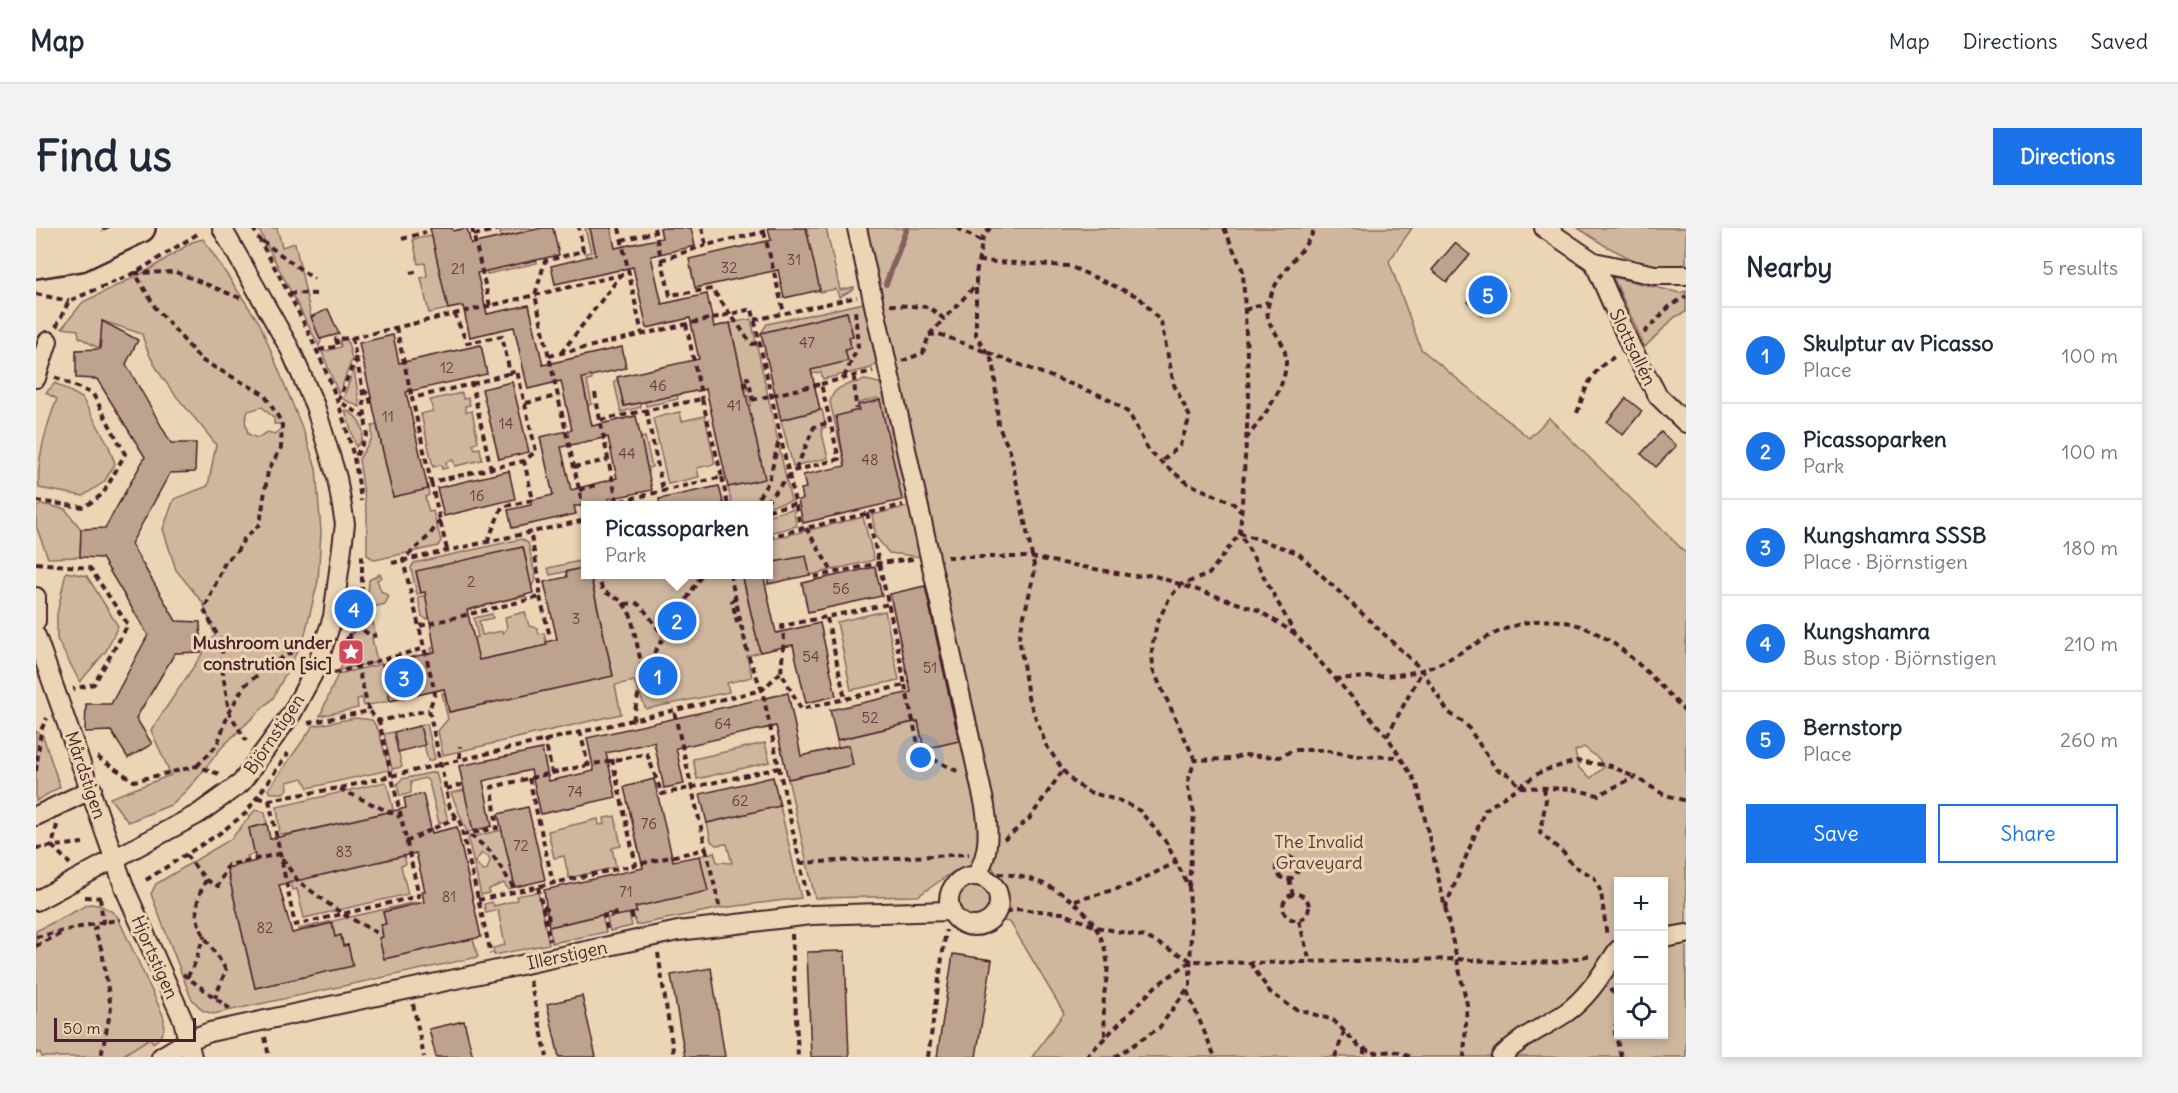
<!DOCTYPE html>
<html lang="en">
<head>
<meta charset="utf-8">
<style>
  :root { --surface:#fff; --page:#f2f2f3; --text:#1f2937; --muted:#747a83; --line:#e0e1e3; --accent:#1a73e8 }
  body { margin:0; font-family:Delius,sans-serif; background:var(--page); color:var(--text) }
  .controls { position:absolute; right:18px; bottom:18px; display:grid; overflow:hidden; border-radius:0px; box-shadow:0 3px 9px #0003 }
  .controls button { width:54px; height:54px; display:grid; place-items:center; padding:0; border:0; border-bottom:2px solid var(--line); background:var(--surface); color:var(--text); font:30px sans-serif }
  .scale { position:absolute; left:18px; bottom:15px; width:142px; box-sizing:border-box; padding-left:6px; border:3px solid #4a1f2b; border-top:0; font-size:16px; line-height:21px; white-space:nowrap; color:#4a1f2b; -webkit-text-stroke:4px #ead5b4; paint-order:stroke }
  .you { position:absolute; left:885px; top:530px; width:21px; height:21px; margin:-15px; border:4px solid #fff; border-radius:50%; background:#1a73e8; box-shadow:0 0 0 9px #1a73e833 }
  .badge { display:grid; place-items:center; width:39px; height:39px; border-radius:50%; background:var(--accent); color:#fff; font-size:20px; font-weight:700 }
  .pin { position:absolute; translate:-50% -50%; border:3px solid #fff; box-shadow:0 2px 6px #0006 }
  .popup { position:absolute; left:545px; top:273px; width:192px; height:78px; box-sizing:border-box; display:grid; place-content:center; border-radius:0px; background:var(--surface); filter:drop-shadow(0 2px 4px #0005); font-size:20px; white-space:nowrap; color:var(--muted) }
  .popup b { font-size:22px; color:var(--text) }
  .popup::after { content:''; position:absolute; left:50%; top:100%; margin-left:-12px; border:12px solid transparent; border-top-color:var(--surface) }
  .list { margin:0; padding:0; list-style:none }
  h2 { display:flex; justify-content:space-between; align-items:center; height:78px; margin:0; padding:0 24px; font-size:26px }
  h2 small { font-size:20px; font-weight:400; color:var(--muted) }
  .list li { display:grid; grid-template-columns:39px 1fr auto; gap:18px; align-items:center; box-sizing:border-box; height:96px; padding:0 24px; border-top:2px solid var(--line) }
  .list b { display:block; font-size:22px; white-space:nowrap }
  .list p { margin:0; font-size:20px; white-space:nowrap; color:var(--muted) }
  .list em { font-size:20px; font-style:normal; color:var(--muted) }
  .actions { display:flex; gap:12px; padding:18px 24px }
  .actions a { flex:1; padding:14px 0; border:2px solid var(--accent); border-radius:0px; text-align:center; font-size:21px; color:var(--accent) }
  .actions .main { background:var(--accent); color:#fff }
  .icon { flex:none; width:33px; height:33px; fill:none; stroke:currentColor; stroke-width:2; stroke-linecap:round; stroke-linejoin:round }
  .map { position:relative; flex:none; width:1650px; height:829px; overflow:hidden; border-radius:0px }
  header { display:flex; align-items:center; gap:36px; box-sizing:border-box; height:84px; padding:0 30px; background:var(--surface); border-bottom:2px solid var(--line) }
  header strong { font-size:28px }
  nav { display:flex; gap:33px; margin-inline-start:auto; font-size:21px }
  .intro { display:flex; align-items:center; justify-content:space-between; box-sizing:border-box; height:144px; padding:0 36px }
  h1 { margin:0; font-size:42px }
  .button { padding:15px 27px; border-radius:0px; background:var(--accent); color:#fff; font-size:21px; font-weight:700 }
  main { display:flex; gap:36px; padding:0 36px }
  aside { flex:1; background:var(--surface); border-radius:0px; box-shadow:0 3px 9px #0003 }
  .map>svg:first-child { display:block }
  .built { fill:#dcc6a9 }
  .green { fill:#cfb79e; stroke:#8c6b64; stroke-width:1.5; fill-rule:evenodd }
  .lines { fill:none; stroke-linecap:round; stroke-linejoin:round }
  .stream { stroke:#85625e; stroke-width:6 }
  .building { fill:#bda38e; stroke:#4a1f2b; stroke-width:1.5; fill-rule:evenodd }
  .minor-casing { stroke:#4a1f2b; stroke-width:22 }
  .highway-casing { stroke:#4a1f2b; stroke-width:32 }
  .path { stroke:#4a1f2b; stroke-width:4; stroke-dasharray:6 4.5; stroke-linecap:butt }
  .minor { stroke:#ead5b4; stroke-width:18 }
  .highway { stroke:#ead5b4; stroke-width:27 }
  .labels { text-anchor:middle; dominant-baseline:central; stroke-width:6; stroke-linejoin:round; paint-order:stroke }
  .number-label { font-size:15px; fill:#674044 }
  .street-label { font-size:18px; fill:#4a1f2b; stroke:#ead5b4 }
  .poi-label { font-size:18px; font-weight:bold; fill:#4a1f2b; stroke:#ead5b4; text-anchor:end }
  .park-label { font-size:18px; fill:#5e363c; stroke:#ead5b4 }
</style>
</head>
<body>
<header>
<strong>Map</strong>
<nav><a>Map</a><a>Directions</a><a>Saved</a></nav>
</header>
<div class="intro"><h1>Find us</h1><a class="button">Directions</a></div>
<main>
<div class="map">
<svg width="1650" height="829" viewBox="0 0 1650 829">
  <rect width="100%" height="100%" fill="#ead5b4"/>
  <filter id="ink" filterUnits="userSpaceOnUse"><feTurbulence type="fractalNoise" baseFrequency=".0167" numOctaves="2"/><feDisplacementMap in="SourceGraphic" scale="12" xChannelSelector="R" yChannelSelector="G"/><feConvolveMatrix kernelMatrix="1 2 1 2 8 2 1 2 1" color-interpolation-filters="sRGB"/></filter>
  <g filter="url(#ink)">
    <path class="built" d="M115,810l2,5 -2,14h-31z"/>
    <g class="green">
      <path d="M222,0h19l5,19 13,-4 16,74 11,21 -3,8z"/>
      <path d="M483,0h12v2l-30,7 -1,-5z"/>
      <path d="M554,0l6,27 -9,2 -1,-4 5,-1 -6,-23z"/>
      <path d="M770,0h20l14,62 14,-3v2l-15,8 -3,-8 -16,3z"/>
      <path d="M827,0h549l-23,33 32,88 108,89 20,-20 137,135v504h-654l32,-44 -54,-91 -8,-1c15,-24 -1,-37 -12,-58zM1548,519l15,12 5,8 -13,11 -12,-10 -4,-17zM1582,654h46v152h-46z"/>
      <path d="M1542,0h108v36l-35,5 -47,-24z"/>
      <path d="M396,8l16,73 -19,4 -8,-35 6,-2 -2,-13 -7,1 -5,-25z"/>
      <path d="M167,11l57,85 45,111 11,33 5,64 -3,49 -14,57 -31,60 -51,49 -26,33 -23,24 -45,18 -18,-24 61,-23 -20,-45 64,-95 -12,-32 -27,-33 -13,-41 11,-30 34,-13 8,-41c-26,-36 -63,-67 -74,-111l-39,-13 -3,28 -21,-12 -1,-7 -16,-2 21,-26 64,-31 45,-29zM226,179l12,11v6h7v5l-7,5 -6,-2 -11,6 -9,-4 -3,-13 3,-10z"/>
      <path d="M501,32v3l-50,11 -1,-3z"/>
      <path d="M1577,49l67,16 6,-2v21l-11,5 -30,30z"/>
      <path d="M828,75l15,58 -8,7 -48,11 -2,-7 -15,3 -1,-4 43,-10 -3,-11 6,-2 -2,-11 4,-2 -6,-23 -86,21 6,-9z"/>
      <path d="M715,91l40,182 -22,5 -3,-3 -34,2 -4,-18 36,-9 -16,-72 3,-1 -2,-9h-3l-1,-5 3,-2 -2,-8h-3l-13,-58z"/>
      <path d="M311,111l5,20 -13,36 -17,-43 19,-5 -1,-6z"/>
      <path d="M318,141l6,38 -17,-8z"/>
      <path d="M555,148l1,4 -5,1 5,23 -4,1 -6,-27z"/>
      <path d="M582,152l6,26 16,-3 1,4 -20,5 -7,-31z"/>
      <path d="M829,152l14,3 6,7 28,108 -11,2 -22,-100 -3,-2 -19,5 1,7 -10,2 -4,41h-3l-12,-51c3,-17 20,-18 35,-22z"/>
      <path d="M19,155l27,15 26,46 7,20 -11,18 -21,14 -44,-8c-3,-27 8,-64 18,-89l-11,-6z"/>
      <path d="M426,165l1,6 5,-1 2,7 -5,1 1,6 6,-1 6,31 -5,2 2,5 5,-1 2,12 -27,6 -2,-6 -7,2 1,6 -5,1 -1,-4 -8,2 -12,-53 12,-3 -3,-11z"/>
      <path d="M641,166l1,5 -32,7 -1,-4z"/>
      <path d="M309,182c15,6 25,24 11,37z"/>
      <path d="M786,182l4,17 -5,2 7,29 -35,8 -12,-46z"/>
      <path d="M644,184l2,9 23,-5 10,48 -18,4 2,9 -31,7 -15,-66z"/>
      <path d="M341,197l16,71 35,-7 1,6 -4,2 4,15 4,-1 8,30 -3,5 -63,14 -8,-5v-41l-8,-55 13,-21v-12z"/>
      <path d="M609,209l7,30 -5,1 -7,-30z"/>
      <path d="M5,276l24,5 16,20 -1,28 -32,1 -12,-32v-18z"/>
      <path d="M878,277l8,52 -33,-4 -13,-16 -4,-22z"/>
      <path d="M757,281l4,17 -28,7v-18z"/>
      <path d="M827,289l11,43 -64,15 -5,-19 -36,7 -1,-23z"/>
      <path d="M485,311l7,4 8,36 -11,18 -34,5 37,-34 -5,-21 -107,25 5,21 -4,1 -6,-26 3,-5z"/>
      <path d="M544,333l2,7 -32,7 -2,-7z"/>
      <path d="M30,344l21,4 31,50 -12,25 -26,31 -23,-43v-25z"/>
      <path d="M344,346l2,3 -5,3 4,11 8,5 -4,8 -15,4 6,29 -4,1 5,24 -37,8 13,-37 14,-20 2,-33z"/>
      <path d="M566,347h140l18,77 -13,4 5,21 -25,6 2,9 -83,17 -12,-28 -19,4 6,29 -178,41 -5,-24 10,-12 -6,-26h3l5,19 163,-36 -21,-95z"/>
      <path d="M896,357l52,252 -11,29 -20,6 -35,24 -103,2 -27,-119 65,-14 -15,-17 -1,-8 73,-17 8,-1 6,27 35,-8 -15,-73 4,-1 -2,-10 -5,1 -15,-72z"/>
      <path d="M390,367l54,10v2l-54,12 -4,-3 -4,-19z"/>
      <path d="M849,383l14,69 -48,10 -14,-68z"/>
      <path d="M489,384l4,14 8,2 2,6 5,-1 3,12 -98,22 -8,22 -10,-41 47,-11 -4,-19 18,-4 1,4 -14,3 3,14 20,-4 1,2 4,-5 -2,-11z"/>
      <path d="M346,436l8,37 -26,5 -2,-8 -5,1 1,9 -38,8 18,-42z"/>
      <path d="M319,490l17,2 7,11 10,39 -81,18 -5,-10 -16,4 1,7 -5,4h-12l-3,-3 45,-64z"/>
      <path d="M391,496l8,35 -7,2 -8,-35z"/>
      <path d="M0,503l7,5 17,51 -24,14z"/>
      <path d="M358,504l8,35 -10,2 -8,-35z"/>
      <path d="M729,515l5,19 -73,17 -4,-20z"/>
      <path d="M400,544l12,49 -9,2 -10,-41 -4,-4 -14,4v11l-11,3 -3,-12 5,-5z"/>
      <path d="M349,554l2,2 6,25 -5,3 -98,22h-10l-3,-27z"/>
      <path d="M429,562l8,41 -6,1 -16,-39z"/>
      <path d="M744,578l21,92 -80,10 -85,17 -3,-13h3l-1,-5 72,-16 -7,-35 14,-4 3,10 15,1 -5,-19 -11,1 -5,-4 -4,-18z"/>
      <path d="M219,582l10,2 2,12 -18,4 6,26 -8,2 1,7 -21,5 28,120 97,-23 -4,-20 -5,1 -2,-11 -6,2 -3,-14 -33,8 -1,-2 118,-27 -33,10 3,12 -5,1 2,12 -4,1 94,1 5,18 -265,57 -11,-4 -11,-12 -40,-104 5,-10 75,-45z"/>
      <path d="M579,588l6,30 -9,2 4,19 -47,11 -5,-22 -10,2 -6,-27 50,-12 1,6 6,-1 -1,-6z"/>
      <path d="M466,602l13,57 -7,2 -4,-6 -15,6v4l-8,2 -13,-57zM445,626l7,2 2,5 -3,9 -4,1 -8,-9z"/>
      <path d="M368,628l2,8 -5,2 7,28 -104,24 -7,-29 -5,1 -6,-28 14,18z"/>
      <circle cx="938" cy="673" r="17"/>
      <path d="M502,664l11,52 -55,11 -1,-7 12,-3 -7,-35 -12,3 -2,-9 8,-2 2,4 23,-6 -1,-4z"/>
      <path d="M53,676c12,0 20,4 28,12l46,99c3,12 1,21 -10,28l-3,-5 -30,19h-78l-2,-5 -4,2v-123z"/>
      <path d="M593,685l3,13 -22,5 -3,-13z"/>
      <path d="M566,687l4,17 -54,11 -3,-16z"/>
    </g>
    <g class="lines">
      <path class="stream" d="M850,56l21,-56"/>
    </g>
    <g class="building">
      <path d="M394,0h22l1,3 14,-3 4,16 71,-16h11l6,27 -82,18 10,41 42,-9 14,60 79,-18 4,21 -44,10 10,48 44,-10 16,74 -44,9 1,7h-35l2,8 -64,14 -4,-18 23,-5v-5l22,-5 -13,-58 32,-7 -11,-49 -33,8 -14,-62 -44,10 -7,-31 -15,3zM572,209l9,41 -46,12 -10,-43z"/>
      <path d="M554,0h21l4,20 47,-10 -2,-10h31l4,18 -44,10 11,48 45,-10 7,33 16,-4 35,156 -37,8 -22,-98 -82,17 -7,-29 82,-18 -9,-41 -43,10 -14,-61 -78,17 -4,-18 45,-11z"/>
      <path d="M732,0h38l14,62 -36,8 -6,-28 -83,18 -6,-29 82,-19z"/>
      <path d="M1419,15l15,12 -23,27 -15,-12z"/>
      <path d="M1458,47l14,14 -26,27 -14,-14z"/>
      <path d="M292,81l11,25 -19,5 -9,-22z"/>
      <path d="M811,84l6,24 -4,1 2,11 -6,2 3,11 -37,9 9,40 -39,10 -20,-87z"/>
      <path d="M66,93l36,19 -12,24 45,79h25l-1,29 -25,1 -39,71 45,77 24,1 1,30 -26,1 -39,65 16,26 -24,14 -17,-27 -26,1 1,-28h25l37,-69 -46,-77 -22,-1 1,-28 24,-1 40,-71 -48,-78 -21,-1v-28l24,-1z"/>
      <path d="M357,107l6,28 82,-18 6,29 -81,18 22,97 -35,8 -34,-154z"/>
      <path d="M476,154l17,70 -30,7 -17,-70z"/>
      <path d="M1590,170l16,13 -19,24 -16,-13z"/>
      <path d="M844,172l22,100 -99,23 -5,-23 5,-1 -2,-10 5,-1 -3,-13 42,-9 -9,-50 23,-6 -1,-5z"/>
      <path d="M1625,204l15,14 -20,21 -15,-13z"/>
      <path d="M473,243l6,28 -71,17 -7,-28z"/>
      <path d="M683,258l5,20h-64l-1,-7z"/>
      <path d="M487,319l10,46 -66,17 12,50 68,-15 -1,-3 11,-3 -13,-57 23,-5 -1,-5 19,-5v7h5l23,102 -164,36 -5,-23 -54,12 -8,-37 53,-12 -10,-60 -4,1 -5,-22z"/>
      <path d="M770,328l4,19 -42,9v-21z"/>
      <path d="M839,339l7,29 -74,16 -6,-29z"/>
      <path d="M706,346h21l13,59 44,-10 16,73 -30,7 -13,-58 -33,7z"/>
      <path d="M889,358l34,155 -35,8 -6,-28 -81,19 -7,-30 81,-18 -21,-98z"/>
      <path d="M752,465l13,63 48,-11 4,20 -65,14 -12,-53 -100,22 8,36 -20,4 -10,-46 -48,11 10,44 -53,12 -22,5 -10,-44 -48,11 9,45 -19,5 -14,-65 83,-17 7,32 45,-10 -7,-33z"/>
      <path d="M384,498l5,19 -27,7 -4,-20z"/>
      <path d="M737,549l7,29 -73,17 -7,-29z"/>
      <path d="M618,551l19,82 27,-5 8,35 -73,16 2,5 -26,5 -1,-4 -61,14 -5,-37 99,-22 -19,-81z"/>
      <path d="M387,566l9,39 25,-6 24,110 -97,22 -5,-21 4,-1 -2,-12 5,-1 -3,-12 41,-10 -2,-11h3l-9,-38 -137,32 13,48 40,-10 3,14 6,-2 2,11 5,-1 5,21 -98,22 -28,-120 29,-7 -7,-33 18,-4 3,15 136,-31 -2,-10z"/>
      <path d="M492,579l17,73 -30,7 -17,-73z"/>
      <path d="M809,723l4,106h-38l-4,-105z"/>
      <path d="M917,726l39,6 -16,97h-39z"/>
      <path d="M675,740l14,89h-40l-14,-82z"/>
      <path d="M546,768l14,61h-37l-12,-53z"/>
      <path d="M428,793l9,36h-37l-7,-28z"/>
    </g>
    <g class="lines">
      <defs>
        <g id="minor">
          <path d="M821,0l128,578c4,25 5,48 -9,70"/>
          <path d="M1508,0l50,34 61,13h31"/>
          <path d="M1558,34l37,85 27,49 28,27"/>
          <path d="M0,150l12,-37"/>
          <path d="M0,369v24"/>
          <path d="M0,408l89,253 58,131 9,37"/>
          <path d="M0,588l56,-27"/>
          <circle cx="938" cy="673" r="25"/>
          <path d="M0,673l162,-87 43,-31 51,-70 24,-45 17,-51 12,-93 -8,-46 -22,-72 -25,-57 -68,-121"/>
          <path d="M1628,710l22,-4"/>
          <path d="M125,829l28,-17 21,-8 468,-101 133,-16 140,-4"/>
          <path d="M1465,829c23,-23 41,-28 66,-45 22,-16 36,-40 51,-62"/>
        </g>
        <g id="highway">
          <path d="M0,9l9,1 44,-10"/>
          <path d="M0,36l44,-7 61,-29"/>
        </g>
      </defs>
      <use href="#minor" class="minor-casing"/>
      <use href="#highway" class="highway-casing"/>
      <g class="path">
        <path d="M217,0c48,87 97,173 108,273"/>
        <path d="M436,0l18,78"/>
        <path d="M583,0l23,106"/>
        <path d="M618,0l16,67 42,-6 40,55 7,-1"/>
        <path d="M666,0l4,17 58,-13 -1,-4"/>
        <path d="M921,0l25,14"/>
        <path d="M954,0l-7,9 -7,37v61l18,29 4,61 12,26 25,119 -16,67 9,60 18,48 17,25 10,12 16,10 35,10 16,9 26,31 23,45 2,38 -1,60 -31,43 -44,29"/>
        <path d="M1188,0l19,43 6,126 -9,136 55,101 92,102 30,48 50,220 -3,53"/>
        <path d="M728,4l20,81"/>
        <path d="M438,7l30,-7"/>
        <path d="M366,11l24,-7"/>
        <path d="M586,12l33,-8"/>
        <path d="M226,13l52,38"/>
        <path d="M625,32l45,-15"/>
        <path d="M943,33l90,5 70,31 22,25 13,63 16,32 -10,28 -19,17"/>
        <path d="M374,45l10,-2"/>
        <path d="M253,65l29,1"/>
        <path d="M0,66l33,7"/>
        <path d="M204,70l-64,-26 -41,1 20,34 46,53 63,34 18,29 -1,25 -13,23 -8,53 -16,15 -8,14 -10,7 -22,50 18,34 1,30 6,38 17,29"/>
        <path d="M854,77l39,2 15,12 33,-35"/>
        <path d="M1209,82l23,-8"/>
        <path d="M418,85l13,30 35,-7 8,37 7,-2 19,80 -12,10 9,39 -31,7 -14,33"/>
        <path d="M718,92l103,-23"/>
        <path d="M650,96l16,75"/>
        <path d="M20,99l13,-26 66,-28 64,-40"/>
        <path d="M360,99l16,71"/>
        <path d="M1608,105l25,-26 17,-11"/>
        <path d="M893,107l10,-1 166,63 24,16 20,38 12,11 26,21 46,20 8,9"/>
        <path d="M316,110l10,48 5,49 -11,21"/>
        <path d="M283,122l19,-4 -2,-7 16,-1 277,-65"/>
        <path d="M525,125l60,-78"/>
        <path d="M513,128l203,-47 49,220"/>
        <path d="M320,129l-18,44 27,16"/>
        <path d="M866,133l21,-8 6,-18 15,-16"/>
        <path d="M818,148l2,33"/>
        <path d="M808,149l14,-30 -3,-37"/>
        <path d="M436,156l38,-11"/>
        <path d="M785,156l52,-13"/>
        <path d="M710,160l-2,-9 4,-1 5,22"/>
        <path d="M327,162l6,5 2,9"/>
        <path d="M559,165l5,27"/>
        <path d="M666,171l20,78 -105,25 -17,-82z"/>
        <path d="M716,172l69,-16 18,75 -46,12 -30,35"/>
        <path d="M490,175l31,-7"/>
        <path d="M610,182l17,80"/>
        <path d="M1541,185c10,-28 14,-44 41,-58"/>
        <path d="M1210,211c19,-25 54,-66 34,-99 -8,-14 -16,-19 -11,-38 7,-30 34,-47 46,-74"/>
        <path d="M538,239l34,-7"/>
        <path d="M455,241l-19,-85 -60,14 19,84 93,-21"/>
        <path d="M760,241l18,-42 16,-5"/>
        <path d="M686,249l6,29"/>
        <path d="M395,254l16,68"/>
        <path d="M543,262l18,-5"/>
        <path d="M0,273l48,6 19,-13 22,-40 -32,-60 -39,-17"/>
        <path d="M717,278l16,-25 10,-41"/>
        <path d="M732,282l27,-6"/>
        <path d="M831,285c14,57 27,114 38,172l-104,24 -20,-37 3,-33 -2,-13 107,-22"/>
        <path d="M404,292l-11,16 -26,24 32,133 -6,17 21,98 10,14 31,132"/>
        <path d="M770,300l27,45"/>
        <path d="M732,309l135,-32"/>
        <path d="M732,316l4,14"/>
        <path d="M911,329h83l103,19 19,-1 106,35 36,23"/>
        <path d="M0,335l54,5 38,57 -34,59 -21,5"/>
        <path d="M356,335l194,-43 -51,-225 10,-34 38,-10 -4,-23"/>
        <path d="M561,346l6,17 19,10 9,15 12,56 -10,48"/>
        <path d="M694,346l18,81 14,35 46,210"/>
        <path d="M562,349l11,-3"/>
        <path d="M778,349l65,-14 34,-4"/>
        <path d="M504,369l10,40"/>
        <path d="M699,370l-3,3 6,25 4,1"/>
        <path d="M589,376l12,-1c10,8 18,23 27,33"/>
        <path d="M791,390l18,81"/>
        <path d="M319,396l16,12 5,-1"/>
        <path d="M384,398l120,-29v-14l-10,-52"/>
        <path d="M313,405l20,78"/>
        <path d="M310,413l16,-27v-63"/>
        <path d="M607,443l59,-97"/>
        <path d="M298,445l91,-25"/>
        <path d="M1299,451c25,-2 65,-2 87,-9 26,-7 50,-26 74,-37 86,-40 135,23 190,79"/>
        <path d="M869,457l15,68 39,19"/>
        <path d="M272,495l61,-12 10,10 50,-11"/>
        <path d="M544,503l8,34 59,-11 15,40 117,-26"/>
        <path d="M1351,508l35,-65"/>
        <path d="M61,529l37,24 63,-15 22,8"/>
        <path d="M424,530v-12"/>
        <path d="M576,531l24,106"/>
        <path d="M1159,532l-42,-90 -1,-22 5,-25 13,-26 11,-12 28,-11 31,-41 58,20 124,117 26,42 18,12 30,45 13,6 12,12 51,2 26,6 37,-18 28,17 23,7"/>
        <path d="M161,538l20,-21 12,-33 15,-26 27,-22 35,-20"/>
        <path d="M0,543l5,-41 6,-12"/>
        <path d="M516,545l36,-8"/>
        <path d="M493,550l24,105"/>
        <path d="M1508,560l2,12 -6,33 25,21 7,11 22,12 7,15 6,45"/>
        <path d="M304,561l60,28"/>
        <path d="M410,561l14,-4 4,2"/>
        <path d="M222,570l11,2 70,-12 423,-98 19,-18"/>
        <path d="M233,572l26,125 124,-29 -40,-175"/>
        <path d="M21,597l-5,21 18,18"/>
        <path d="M427,607l34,-7 -5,-41 60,-14 -7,-34"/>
        <path d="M434,607l20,16 26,40"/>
        <path d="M968,612l26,-22 33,-48"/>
        <path d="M370,614l51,-25"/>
        <path d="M0,620l47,-5"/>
        <path d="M670,621l14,60"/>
        <path d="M150,627l20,25c-22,42 -1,54 20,90l-11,28"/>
        <circle cx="1251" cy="640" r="11"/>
        <path d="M764,635l169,-9"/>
        <path d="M962,646c49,1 102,34 109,86 2,11 -2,24 -3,36 -1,14 1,28 1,42"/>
        <path d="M1253,651l4,16"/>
        <path d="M110,652l74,-47 26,-20 42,-60"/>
        <path d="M170,652l12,6 10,-21 51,-11 19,27 43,32 40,22"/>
        <path d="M1153,658l5,-74 -7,-28 8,-24 37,-1 11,-4 37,2 13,-7h30l34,6 42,1"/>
        <path d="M502,659l12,54"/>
        <circle cx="1260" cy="679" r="13"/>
        <path d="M49,669l21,1"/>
        <path d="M64,670l3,24 -9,7 8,22 9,57 -10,49"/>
        <path d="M442,672l228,-51 -32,-138"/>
        <path d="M1039,673l55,-16 47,-23"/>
        <path d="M507,678l4,3 2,12"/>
        <path d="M1409,680l40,-98 57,-39 35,-10 34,5 23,11"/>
        <path d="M970,684l10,-3 46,4 34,14 50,10 46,24 58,2 206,-4 61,4 40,-1 35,-7"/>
        <path d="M595,685l3,10"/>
        <path d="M1263,693l11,41"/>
        <path d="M571,701l-3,-13 13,-3"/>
        <path d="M756,706l6,123"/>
        <path d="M0,709l67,-15 17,-2"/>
        <path d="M0,718l26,-13"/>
        <path d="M622,725l16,104"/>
        <path d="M1214,735l20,29 23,16 40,12 25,25 15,8 21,-2 17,6"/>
        <path d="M147,746l47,35"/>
        <path d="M151,749c11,-15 10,-25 18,-42"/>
        <path d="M494,753l17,76"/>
        <path d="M1574,761l8,9"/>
        <path d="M1151,763l28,66"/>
        <path d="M377,776l11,53"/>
        <path d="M1582,793l-4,7 7,29"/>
        <path d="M229,809l4,20"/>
        <path d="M1328,820v9"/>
        <path d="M892,829l18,-127"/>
        <path d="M1050,829l70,-71 35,-25"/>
        <path d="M1299,829l9,-25"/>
      </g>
      <use href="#minor" class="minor"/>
      <use href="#highway" class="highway"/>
    </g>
  </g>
  <defs>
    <symbol id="sight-square" viewBox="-11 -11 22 22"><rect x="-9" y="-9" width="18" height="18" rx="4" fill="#d1495b" stroke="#ead5b4"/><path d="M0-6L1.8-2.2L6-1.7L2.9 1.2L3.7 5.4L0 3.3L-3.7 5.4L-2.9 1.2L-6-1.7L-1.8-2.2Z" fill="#fff"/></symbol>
  </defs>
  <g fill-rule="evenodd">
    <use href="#sight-square" x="300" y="409" width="30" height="30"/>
  </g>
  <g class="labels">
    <g class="number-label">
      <text x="758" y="31">31</text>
      <text x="693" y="39">32</text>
      <text x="422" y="40">21</text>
      <text x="771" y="114">47</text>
      <text x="411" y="139">12</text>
      <text x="622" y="157">46</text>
      <text x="698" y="177">41</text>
      <text x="352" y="188">11</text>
      <text x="470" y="195">14</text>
      <text x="591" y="225">44</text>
      <text x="834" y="231">48</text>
      <text x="441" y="267">16</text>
      <text x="435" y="353">2</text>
      <text x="805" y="360">56</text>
      <text x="540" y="390">3</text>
      <text x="775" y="428">54</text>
      <text x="894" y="439">51</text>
      <text x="834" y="489">52</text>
      <text x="687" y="495">64</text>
      <text x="539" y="563">74</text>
      <text x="704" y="572">62</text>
      <text x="613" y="595">76</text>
      <text x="485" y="617">72</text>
      <text x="308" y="623">83</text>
      <text x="590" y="663">71</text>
      <text x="413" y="668">81</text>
      <text x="229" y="699">82</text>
    </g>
    <g class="street-label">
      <text transform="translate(1597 119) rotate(64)">Slottsallén</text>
      <text transform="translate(238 506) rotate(-56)">Björnstigen</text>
      <text transform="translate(50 547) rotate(71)">Mårdstigen</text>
      <text transform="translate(531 727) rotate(-12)">Illerstigen</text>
      <text transform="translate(119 729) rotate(66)">Hjortstigen</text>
    </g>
    <g class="poi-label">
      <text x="296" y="414">Mushroom under<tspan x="296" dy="21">constrution [sic]</tspan></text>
    </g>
    <g class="park-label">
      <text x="1283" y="613">The Invalid<tspan x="1283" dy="21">Graveyard</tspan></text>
    </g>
  </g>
</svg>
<div class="controls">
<button>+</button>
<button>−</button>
<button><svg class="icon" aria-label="locate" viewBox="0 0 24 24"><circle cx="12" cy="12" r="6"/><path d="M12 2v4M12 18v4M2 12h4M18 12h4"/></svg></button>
</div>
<div class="scale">50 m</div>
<div class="you"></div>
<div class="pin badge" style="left:622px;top:448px">1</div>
<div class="pin badge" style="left:641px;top:393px">2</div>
<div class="popup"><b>Picassoparken</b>Park</div>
<div class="pin badge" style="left:368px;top:450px">3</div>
<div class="pin badge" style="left:318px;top:381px">4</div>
<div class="pin badge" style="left:1452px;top:67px">5</div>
</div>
<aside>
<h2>Nearby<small>5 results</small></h2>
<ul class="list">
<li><span class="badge">1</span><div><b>Skulptur av Picasso</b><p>Place</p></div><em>100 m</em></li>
<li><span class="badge">2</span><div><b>Picassoparken</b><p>Park</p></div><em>100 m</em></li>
<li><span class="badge">3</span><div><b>Kungshamra SSSB</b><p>Place · Björnstigen</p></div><em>180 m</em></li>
<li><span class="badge">4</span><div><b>Kungshamra</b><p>Bus stop · Björnstigen</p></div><em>210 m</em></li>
<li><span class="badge">5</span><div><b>Bernstorp</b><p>Place</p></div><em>260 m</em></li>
</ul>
<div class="actions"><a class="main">Save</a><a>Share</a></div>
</aside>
</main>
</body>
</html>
